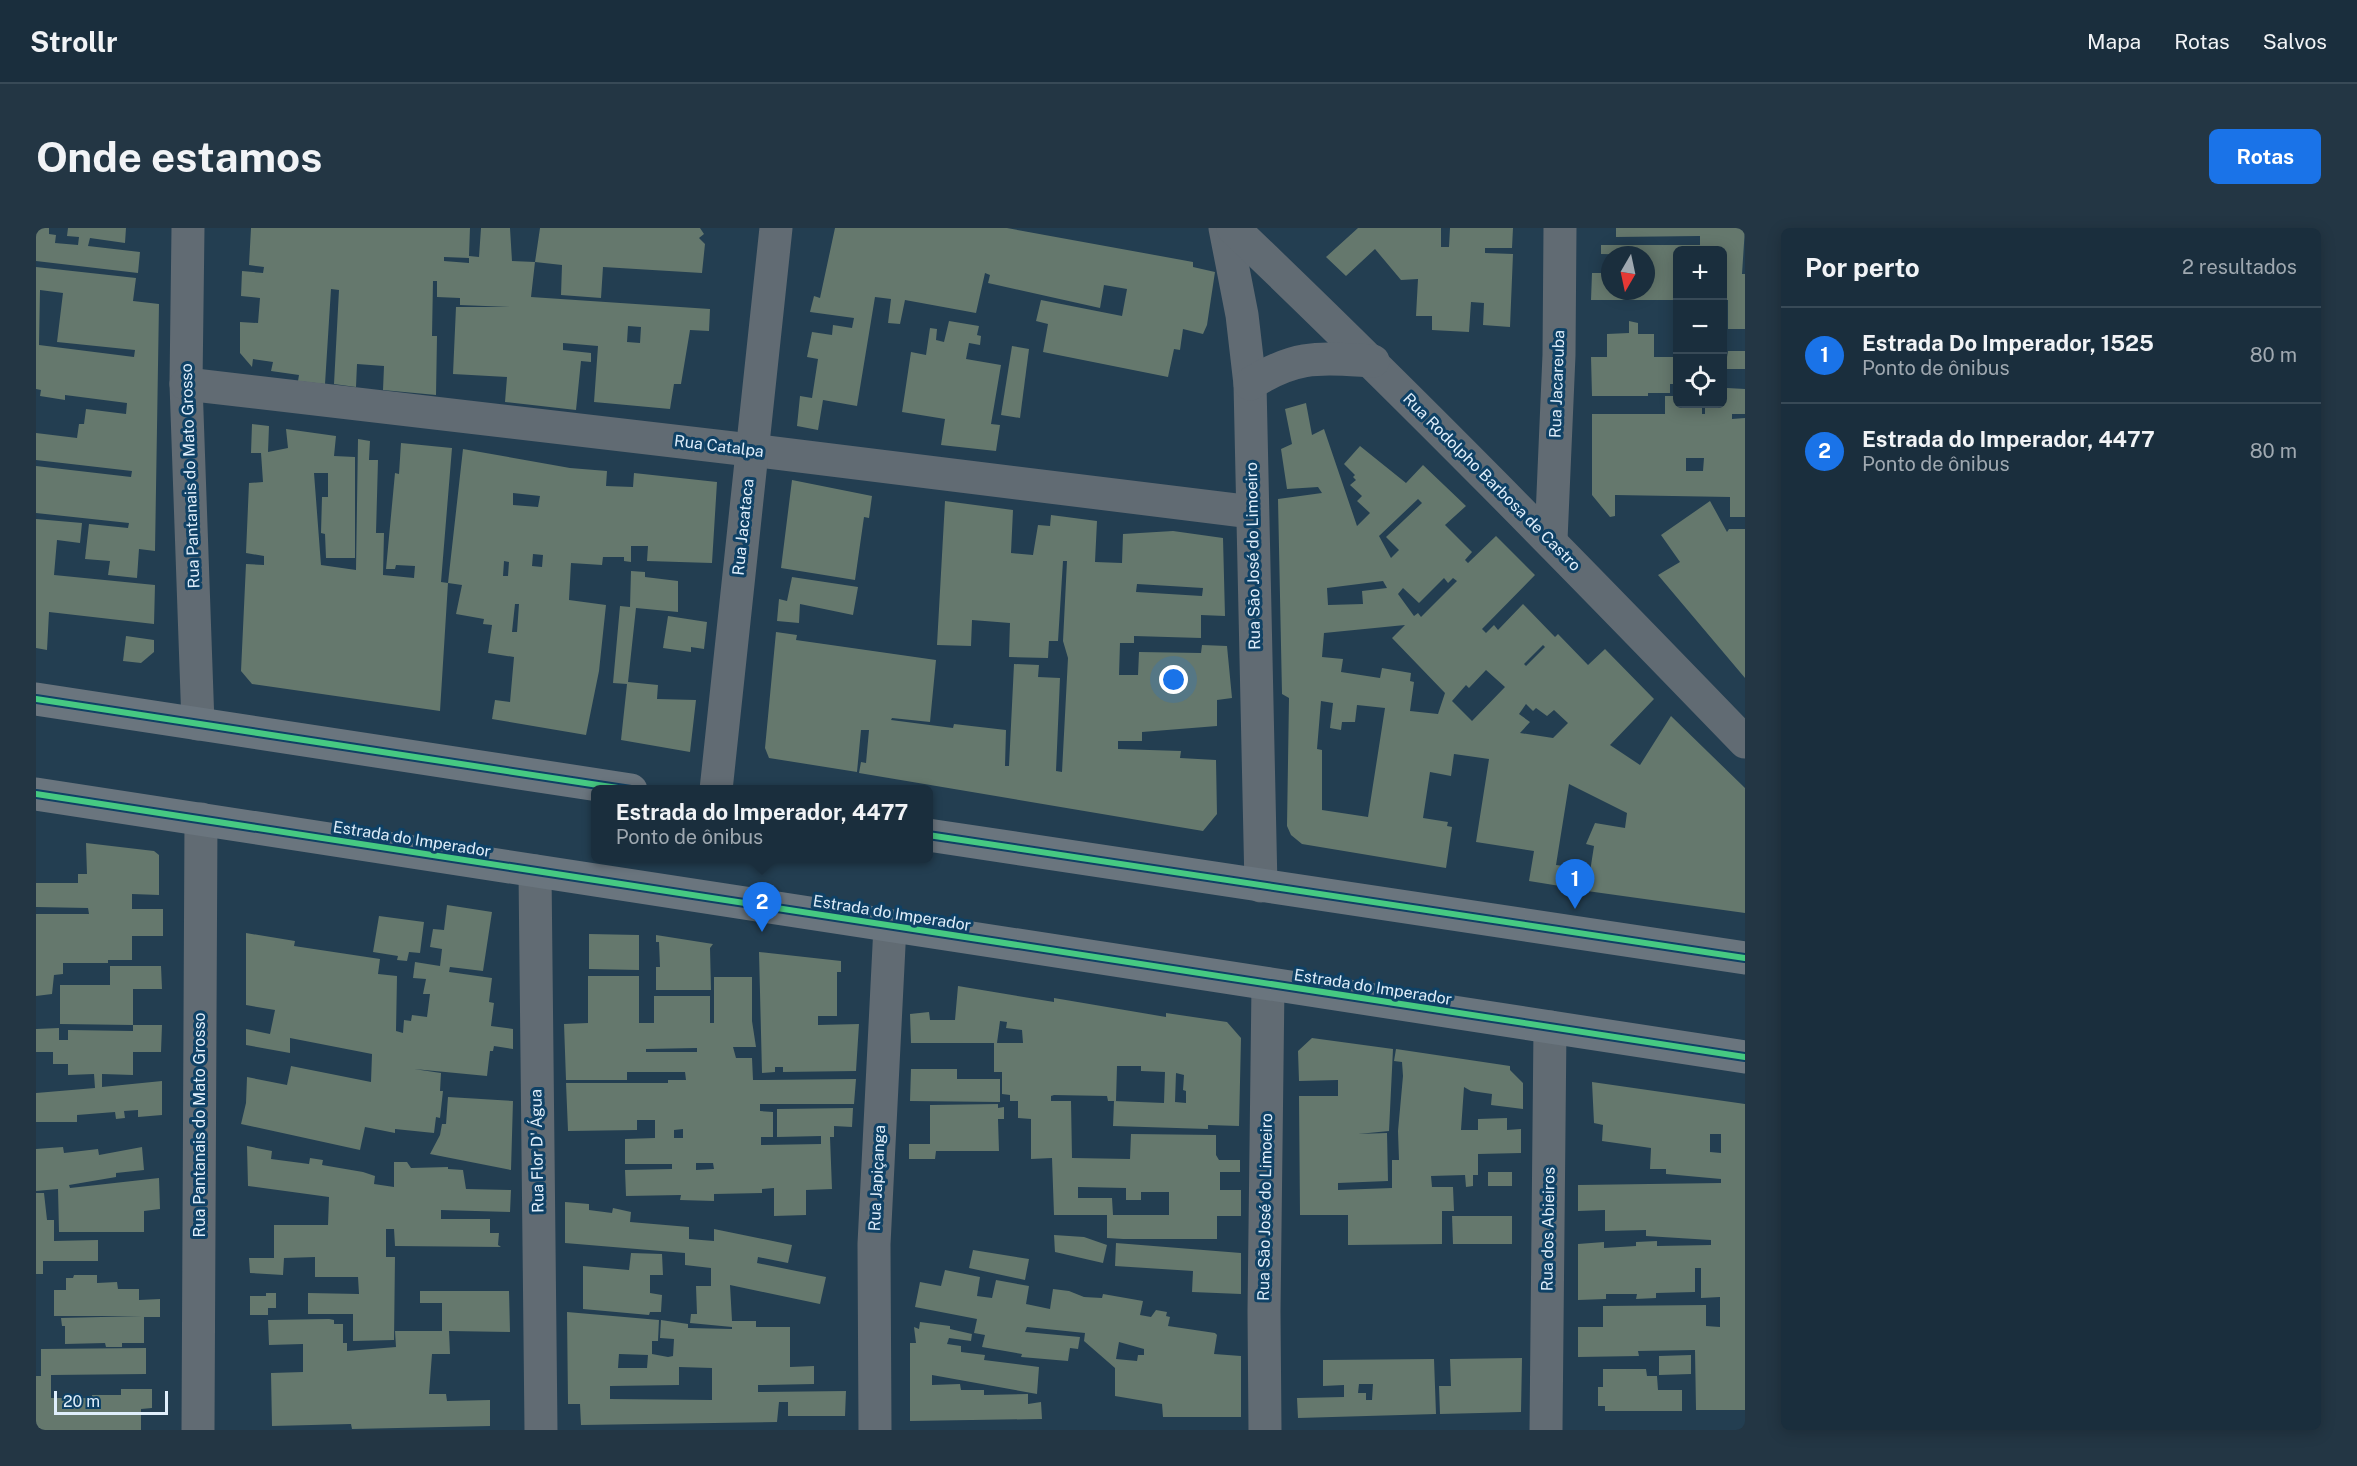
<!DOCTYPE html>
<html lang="pt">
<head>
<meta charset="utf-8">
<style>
  :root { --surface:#1a2e3d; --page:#233644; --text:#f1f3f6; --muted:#9fa8b0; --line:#384a57; --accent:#1a73e8 }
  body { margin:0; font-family:"Public Sans",sans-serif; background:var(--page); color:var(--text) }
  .controls { position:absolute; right:18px; top:18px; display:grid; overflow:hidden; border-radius:9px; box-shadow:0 3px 15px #0003 }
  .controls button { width:54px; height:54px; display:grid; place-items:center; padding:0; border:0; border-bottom:2px solid var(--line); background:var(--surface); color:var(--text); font:30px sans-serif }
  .compass { position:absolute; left:1565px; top:18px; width:54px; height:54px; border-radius:50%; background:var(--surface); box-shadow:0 3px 15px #0003; rotate:189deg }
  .scale { position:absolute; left:18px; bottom:15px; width:114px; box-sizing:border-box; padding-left:6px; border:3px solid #dfeefb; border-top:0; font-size:16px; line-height:21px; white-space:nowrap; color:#dfeefb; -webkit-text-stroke:4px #0f4165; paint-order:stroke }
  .you { position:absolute; left:1138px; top:452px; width:21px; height:21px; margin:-15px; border:4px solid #fff; border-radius:50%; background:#1a73e8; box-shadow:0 0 0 9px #1a73e833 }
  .badge { display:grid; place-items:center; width:39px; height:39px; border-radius:50%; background:var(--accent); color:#fff; font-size:20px; font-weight:700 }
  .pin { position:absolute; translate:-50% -50px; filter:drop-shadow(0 2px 3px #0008) }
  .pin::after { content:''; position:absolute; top:32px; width:21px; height:18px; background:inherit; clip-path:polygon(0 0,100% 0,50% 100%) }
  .popup { position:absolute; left:555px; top:557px; width:342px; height:78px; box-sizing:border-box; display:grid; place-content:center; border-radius:9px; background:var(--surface); filter:drop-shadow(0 2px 4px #0005); font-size:20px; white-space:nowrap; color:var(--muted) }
  .popup b { font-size:22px; color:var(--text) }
  .popup::after { content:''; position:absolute; left:50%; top:100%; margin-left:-12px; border:12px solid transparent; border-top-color:var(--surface) }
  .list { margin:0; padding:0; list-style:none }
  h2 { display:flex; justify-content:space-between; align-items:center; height:78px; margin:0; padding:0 24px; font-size:26px }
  h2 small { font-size:20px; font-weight:400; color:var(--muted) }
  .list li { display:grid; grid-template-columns:39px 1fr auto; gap:18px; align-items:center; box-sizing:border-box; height:96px; padding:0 24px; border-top:2px solid var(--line) }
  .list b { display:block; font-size:22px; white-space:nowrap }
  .list p { margin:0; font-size:20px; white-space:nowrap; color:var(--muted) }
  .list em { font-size:20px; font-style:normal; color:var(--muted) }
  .icon { flex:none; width:33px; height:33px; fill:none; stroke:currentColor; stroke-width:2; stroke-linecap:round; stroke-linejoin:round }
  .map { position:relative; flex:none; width:1709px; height:1202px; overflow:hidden; border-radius:9px }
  header { display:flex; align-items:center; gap:36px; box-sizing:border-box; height:84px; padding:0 30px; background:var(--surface); border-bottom:2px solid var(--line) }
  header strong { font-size:28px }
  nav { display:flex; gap:33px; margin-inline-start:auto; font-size:21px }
  .intro { display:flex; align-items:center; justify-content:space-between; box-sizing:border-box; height:144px; padding:0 36px }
  h1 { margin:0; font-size:42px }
  .button { padding:15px 27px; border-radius:9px; background:var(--accent); color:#fff; font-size:21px; font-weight:700 }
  main { display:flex; gap:36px; padding:0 36px }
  aside { flex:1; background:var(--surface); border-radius:9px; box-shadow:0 3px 15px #0003 }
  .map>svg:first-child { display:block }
  .building { fill:#65786d; fill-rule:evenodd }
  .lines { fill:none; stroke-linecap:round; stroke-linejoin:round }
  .street { stroke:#616b73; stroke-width:33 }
  .secondary { stroke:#6a757e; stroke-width:33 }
  .cycleway-casing { stroke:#0f4165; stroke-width:10 }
  .cycleway { stroke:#46c982; stroke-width:6 }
  .labels { text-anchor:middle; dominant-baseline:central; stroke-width:6; stroke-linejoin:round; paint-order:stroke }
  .street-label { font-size:16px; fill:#dfeefb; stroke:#0f4165 }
</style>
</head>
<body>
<header>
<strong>Strollr</strong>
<nav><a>Mapa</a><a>Rotas</a><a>Salvos</a></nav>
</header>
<div class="intro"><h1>Onde estamos</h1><a class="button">Rotas</a></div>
<main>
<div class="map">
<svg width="1709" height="1202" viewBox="0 0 1709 1202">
  <rect width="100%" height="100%" fill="#233e51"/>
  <g class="building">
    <path d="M0,0h13v6l7,1 -1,8 23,2 1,-8 -12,-1 1,-8h58l-1,15 -35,-5 -2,8 52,6 -2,21 -102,-12z"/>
    <path d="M215,0h219l-1,28 10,1 2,-29h29l2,33 23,1 -4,35 179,12 -1,22 -19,-1 -9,54h-7l-4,25 -76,-7 4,-56 -35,-3v7l28,3v9l-10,-1 -5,49 -71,-8 2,-25 -54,-3 3,-67h54l-50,-2v-7l-23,-1v-16h-4l-1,55h5l-1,59 -53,-5 1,-24 -27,-2 -1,23 -22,-3 5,-94 -8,-1 -6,95 -27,-3 1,-6 -28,-4 2,-9 -20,-3 -1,8 -12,-14v-31l18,1 2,-25 -19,-2 1,-25 21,2 1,-6 -15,-2zM408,29l25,1v5l-25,-2zM592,98l13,1 -1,16 -13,-1z"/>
    <path d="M504,0h160l4,6 -5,4 6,6 -3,29 -99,-6 -2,31 -40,-3 1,-30 -27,-3z"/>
    <path d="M799,0h172l186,34v5l22,5 -8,53 -4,9 -20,-5 -3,21 -6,-1 -6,28 -125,-25 5,-28 -12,-3 5,-21 81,16 5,-27 -23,-4 -4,23 -112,-25 2,-8 -5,-2 -9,40 -71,-13 -5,24 -12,-1 3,-24 -16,-2 -18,109 -34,-6 -5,30 -21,-4 3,-30 12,2 6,-39 -11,-2 5,-25 20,3 1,-10 19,3 2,-10 -44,-6 4,-16 6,2z"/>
    <path d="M1322,0h83v19h8l1,-19h63l-1,20h-27v5l28,1 -3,73 -27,-2 1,-22 -13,-1 -2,30 -37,-2v-14h-16l2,-37 -17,1 -26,-31 -29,27 -20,-19z"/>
    <path d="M1580,0h129l-3,46h3v55h-17v-29h-6v-50h-45v50h-86l1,-27h18v18h36v-36l-45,-1v-9h99v-9l-84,1z"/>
    <path d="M0,39l100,11 -3,23 26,3 -4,247 -16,-2 -2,29 -29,-3 2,-14 -25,-2 4,-35 39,4 1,-5 -93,-10v-47l95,11 1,-6 -96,-11v-27l41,5 2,-14h5l2,-15 40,5 1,-11 -62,-8v5l-25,-4 1,-6 -5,-1zM4,62l23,3 -6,49 78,8 -1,7 -95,-12z"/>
    <path d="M913,93l30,5 -2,9 4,1 -1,9 -11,-2 -3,16 35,6 -10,59 9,1 -4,26 -55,-6 4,-26 -43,-7 9,-60 15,3 4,-27 7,1 -1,11 8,2z"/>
    <path d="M1593,93l9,2v11h16v23h23v27h-7v9h-22v3h-56l-1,-39h16v-23l22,-1z"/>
    <path d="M976,118l17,3 -9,69 -19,-3z"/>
    <path d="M1692,123h17v18h-18v19l18,1v25h-13v5l13,-1v99h-15v-20l-115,-2v21l-5,1 -18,-22v-81h73v-18h12v8h25v10h3v-10h17v-47h5zM1650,230h18l-1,13h-17z"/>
    <path d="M1270,175l6,32 12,-6 33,97 13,-13 -13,-12 5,-5 -12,-11 6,-5 -3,-3 2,-2 -11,-11 16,-18 46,37 17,-18 43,41 -21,19 27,27 -7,8 3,3 28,-27 39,39 -53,54 4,4 8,-8 4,5 25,-26 32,33 3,-3 30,31 17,-16 49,50 -44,46 30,20 31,-49 74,72v125l-158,-22 7,-45 -8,-2 9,-21 30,5 2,-15 -58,-29 -13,81 8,1 -4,20 -31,-5 5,-30 -58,-9 13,-83 -35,-5 -3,22 -21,-4 -7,46 25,4 -1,4 5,1 -6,41 -144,-24 -11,-9 -4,-9 2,-128 -7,-4 -4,-195 44,-6 -4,-6 -31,2 -6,-40 11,-5 -7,-35zM1382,271l4,4 -36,34 13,13 -8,8 -12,-22zM1408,350l4,5 5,-5 4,3 -36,36 -3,-4 -4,3 -16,-22 5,-6 16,15zM1347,353l4,7 -25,3 1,13 -35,1 -1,-17zM1369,397l-13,13 53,55 -7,21 -28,-3 4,-29 -4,-1 1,-8 -29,-5 -2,10 -39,-6 2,-13 -21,-2 2,-24zM1507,417l2,2 -19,19 -2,-2zM1450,442l19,17 -33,34 -20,-20 14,-16 3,3zM1285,473l12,2 -3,25 11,2 1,-8h13l2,-17 28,3 -17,109 -46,-7v-60l-5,-1zM1490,476l7,7 3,-3 11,8 7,-6 14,13 -15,15 -33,-5 10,-11 -11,-8z"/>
    <path d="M216,196l17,2 -1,26 20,-4 -2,-19 50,7 -2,20 21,1v101h-29l-1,-24 -4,-1 1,-36h6v-24h-14l7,92 35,5 2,-131 12,2 -1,19h9l-2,73h8l-1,42 31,3 1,-12 -19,-1 -1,4h-9l9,-96 4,1 2,-31 51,5 -11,134 7,1 -8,128 -188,-27 -11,-13 5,-107 18,1v-9l-18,-3 3,-70 14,-1 -2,-29h-10z"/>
    <path d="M427,221l107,19 37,3 -1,15 27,1 1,-14 83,9 -5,81 -65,-2 1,-15h-17v16l-7,-1v-4h-21l-1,8 -31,-2 -2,37 37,5 -7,66 -13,64 -94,-16 3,-19 15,2 4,-45 -26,-4 4,-28 -9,-1 1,-5 -28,-5 6,-29 -14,-2zM477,265l27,3 -2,11 -25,-2zM497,326l10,1 -1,12 -10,-1zM468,333l5,1 -1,14h-5zM479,376h4l-2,28h-5z"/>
    <path d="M756,252l80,16 -3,22 -5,-1 -9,63 -74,-12z"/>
    <path d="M909,273l68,9 -2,43 22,2 5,-30 12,1 1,-11 46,6 -2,41 27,1 1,-29 50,-3 50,7 2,78 -24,-1v23l-67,-2v7h-14l-1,32h19l1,-23 62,1 1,-8 25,1 5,52 -15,2v26l-75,6v9h-24v8l63,2 -1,7 36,2 1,54 -14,17 -344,-58 2,-11 5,1 3,-33h-8l-4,42 -88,-14 -4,-10 11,-116 21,3 -1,5 140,20 -6,62 -38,-4 -1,2 62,8 1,-4 52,6 -1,36h4l5,-102 25,1 -1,12 22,1 -4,93 6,1 6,-114 -5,-17 4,-80h-4l-5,80h-9l-1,17 -39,-1 1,-34 -38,-3 -1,26 -34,-1zM1101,356l66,4 -1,8 -66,-4z"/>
    <path d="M1674,273l17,31 2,-3h16v149l-87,-103 22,-13 -19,-27z"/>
    <path d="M0,291l46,4 -2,20 -23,-3 -3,35 101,10 -1,39 -105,-12 -2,38 -11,-2z"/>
    <path d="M595,343l14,1v5l33,4v31l-42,-4 -8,74 30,3 -1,14 39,1 -6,52 -69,-12 6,-56 -14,-1 7,-77 10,1z"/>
    <path d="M756,349l66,10 -5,28 -53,-11 -1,19 -22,-2 2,-22 8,2z"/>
    <path d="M632,388l39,6 -3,27 -13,-2v5l-28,-4z"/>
    <path d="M90,408l28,4v12l-13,11 -18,-2z"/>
    <path d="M50,615l68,8 5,4v40l-27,-1v15h31v27h-31v24h-24v3h-45v11l-9,1 -2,19 -16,2v-82h53l-1,-6 -52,-1v-24h42v-9h9z"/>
    <path d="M411,677l45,7 -9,59 -33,-4 -1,5 43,6 -3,24 5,1 -3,23 22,3v20l-19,-3 -1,5h-3l-3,25 -73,-7 27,4 -1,18h3l-3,27 -4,-1 -2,16 -39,-4v4l-30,-6 -5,23 -119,-26 5,-21 1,-26 40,8 4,-19 80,16 1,-28 -82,-16v15l-44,-8v-16l24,5 5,-24 -29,-5v-72l49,8 -1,5 86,13 -2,15 19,2 -1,55 7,2 1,-13 7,1 1,-6 15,2 3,-23h-7l3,-15 -13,-1 2,-16 25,4 2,-17 -12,-2 3,-18 11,1z"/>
    <path d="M343,688l45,6 -4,31 -11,-1 -2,9 -10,-1 1,-4 -25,-4z"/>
    <path d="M553,706l50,1v35l-50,-1z"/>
    <path d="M620,707l57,9 -3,4 1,42h-55v-23h4l-1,-25h-3z"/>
    <path d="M723,724l82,9v11h-4v44h-19v9l41,-1 -3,47 -73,1v-5h-8v5l-13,1z"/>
    <path d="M74,738h51l1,23h-29v36l-73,-1v-39h50z"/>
    <path d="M552,748h51v47h15v-27h56v27h4v-46h38v44l4,26h-23l3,11h16l1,22 103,-1 -2,25h-94v7l13,1v25h-12v8l60,-1v-8l-44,1v-28l76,-1 -1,19 -18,-1v11h-4l2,52 -26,1v25l-32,1v-28l-12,1v4l-48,1v7l-34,-1 1,-5 -55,1 -1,-26 47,-1v-5h-47v-25l30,-1v-18h-18v10l-69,1 -2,-48h102v-3h18l-1,-8h-58v8h-61l-2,-56 24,-1zM661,820v4h-51v-3zM647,901v9h-9v-8zM660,935h17l1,6 -18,1z"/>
    <path d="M922,758l96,16v-4l112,19v-4l61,9 14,16 -2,88 -31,-1v4l-95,-3 1,-25 50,2 1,-31 -24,-1v-5h-24l-1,35h-8l-1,-5 -53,-1 -3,1v5h20l1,57 58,1 1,-25 85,1v20l3,5h21v12h-20v18h21v26h-24v23h-94l-16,-1v-23h-53l-2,-57 -21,1v-40l-13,-1v-17h-8v-6l-8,-1v-22h-8v-29h-83l-1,-29 19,-2 1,8h25zM964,793l7,1 -1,6 16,2 1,13h-26zM1140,845l8,2 -1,15 3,1v12l-11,-1zM1042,959l48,1v12h15v-8h28v23h-56l-1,-17h-34z"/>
    <path d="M97,797h29l-1,27h-28v23l-31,-1v13l60,-6v34l-24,2v-7l-14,1 1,7 -9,1 -1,-7 -38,3v7h-41v-29l59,-5 -1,-14 -26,1v-11h-15v-12h-17v-23l23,-1v12h9v-10l65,1z"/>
    <path d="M1276,810l81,11 -4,82 -31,3 29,-1 1,48 -50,2v7l54,-2v-28h7l-1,-29 5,-55 -1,-14 -8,-1 2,-12 114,17v4l13,13v26l-32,-4 1,-11 -21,-3 -7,-4 -3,43h17v-11l29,-1v12l14,-1v24l-43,1v21h-5v11l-7,1 -1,-12 -34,1 1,11h21l1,24h-12v33l-94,1v-30h-48l-1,-119h39v-16l-39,1 -1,-30z"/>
    <path d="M875,841h46v10h43v23l-90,-1z"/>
    <path d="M1556,854l153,22v306h-49l-1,-60 -57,1 1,5 -61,1v-30h25v-21l103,-1v21l14,1v-30l-19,1v-30h-6v24l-39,1v5l-20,1 1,-5h-31v5l-28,1v-56l26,-2v6l32,-2v-4l21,-1v5l54,-1v-5l-65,-4v-6l-41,1v-21l-27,1v-26l143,-2v-4l-55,-5v-5h-16l1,-21 -49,-7 1,-16 -9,-2zM1674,906h11v19l-11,-1z"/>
    <path d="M412,869l65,4 -2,69 -81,-16 10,-19 2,-11h4z"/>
    <path d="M962,876v4l6,-1v12h-6l1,32h-63l-1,8h-26v-15h21v-39z"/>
    <path d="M211,918l25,5 -1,8 38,5 1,-6 13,2 -1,5 41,7 12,4 -1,8 20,3v-25h13l4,6 37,-1v2l15,1 3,19 45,1 -1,22 -69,-2v9h49v14h9l-1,12 3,2 -106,-1 -1,-17h-8v28h9l-1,83 -41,1v-27h-45v-21l51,1 -1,-17h-43v-20l-31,1 -1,17 -33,-2 -1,-15h25v-33h54l1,-28 -81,-11z"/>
    <path d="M27,919l1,6 34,-4 1,6 43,-8 2,23 -28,3v4l-47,8 1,3 89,-10 1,31 -16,2v21h-85l-1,-43 -22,2v-42z"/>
    <rect x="1452" y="944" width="24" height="14"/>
    <path d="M0,965h8l3,27h7v21l44,-1v21h-55v13h-7z"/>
    <path d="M529,974l24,2v6l23,3 1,-5 18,4 -1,10 59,5v12l25,2v-12l78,16 -4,18 -30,-6 -1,6 69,14 -6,27 -90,-19 2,36h24v6h34v40l24,-1v18l-56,1v7l88,-1 -1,25h-57v-14h-9l-2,20 -196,3 -1,-21h-12l-1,-92 92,8 -1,21h-6v13l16,3 5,-1 1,-17 -14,-1 1,-18 27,4v4l44,1v-2l-42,-4 1,-9h6l-1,-28h15v-18l-26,-3v-12l-120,-10zM583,1126l29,1 -1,13h-29zM643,1139l33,1v32l-102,-1v-13l69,-1z"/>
    <path d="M1416,988h60v28h-59z"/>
    <path d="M1018,1007l30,2 23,8 -4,18 -48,-11z"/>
    <path d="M1080,1015l125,10v41l-49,-2 1,-21 -78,-5z"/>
    <path d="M937,1022l56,9 -4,21 -56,-12z"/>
    <path d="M595,1025l31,1 1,21h-13v18l12,2 -1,17h-11l-1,3 -66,-6v-43l46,4z"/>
    <path d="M909,1042l35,7 -3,19 15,2 4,-18 33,6 -3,18 24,5 3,-20 16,2 15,6 18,1 1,-4 40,7 -3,14 11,2 5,-7 11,2 -1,4 4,1 -2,9 47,7 2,2 -3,19 27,2v61h-78l-1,-13 -47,-8v-28l-31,-27 1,-8 -58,-6 -2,5 55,5 -2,12 -8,-1 -2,13 -47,-4 1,-3 -40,-7 3,-12 -11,-2 3,-14 -62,-12 5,-25 21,4zM1083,1114l25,7v6h-6l-1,6 -21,-2z"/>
    <path d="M38,1047h23v8l20,-1 1,7h21v11l21,-1v18h-16v26h-22v4h-16l-1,-4 -40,1v-18h-3l-1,-8 81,-2h-88v-26h12v-12h7z"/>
    <path d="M384,1063h89l1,41 -61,-1 1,23h-18l-3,40h17l1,7 43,-1v26l-138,3 -1,-5 -79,2 -1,-53 32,-1v-28l-34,1 -1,-25 61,-1 5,1v4h9v19h4v8l49,-4 -1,-16h47v-28h-22z"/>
    <path d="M230,1065h10v15h-8v7h-18v-19h16z"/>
    <path d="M884,1094l30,4v3l22,5 -1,7 -22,-3 -2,6 14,2v6l24,3 -1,5 55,7 -2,27 -105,-19v10l28,-1 1,6h23v5l44,-1v10l13,-2 1,17 -132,2v-78h6l-2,-16 5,2z"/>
    <path d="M110,1120v26l-95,1v23h41v-3h29v-6h31v19l-11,1v21h-105v-54h5v-27z"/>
    <path d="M1655,1127v19l-32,1v-19z"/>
    <path d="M1486,1130l-1,54 -81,2 -1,-28h12l-1,-27z"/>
    <path d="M1398,1131l2,55 -138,4 -1,-20 47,-1v-12l-21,1v-26zM1323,1156h14l-1,16h-6v-7h-8z"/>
    <path d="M1567,1141h43l1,7h10l1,14h24v21h-77v-5h-7v-19h5z"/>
  </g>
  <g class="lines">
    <g class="street">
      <path d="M152,0l-2,156 12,340"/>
      <path d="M1189,0l17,87 8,69 11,502"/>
      <path d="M1197,0c175,167 344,340 512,514"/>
      <path d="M150,156l564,66 502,62"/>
      <path d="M1214,156c47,-30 69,-26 123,-23"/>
      <path d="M1515,312l8,-185 1,-127"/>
      <path d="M680,562l60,-562"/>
      <path d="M499,643l6,559"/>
      <path d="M162,1202l3,-611"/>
      <path d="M839,1202l-1,-186 16,-318"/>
      <path d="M1229,1202l-1,-119 4,-327"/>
      <path d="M1510,1202l4,-403"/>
    </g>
    <g class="secondary">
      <path d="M0,471l595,91"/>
      <path d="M0,566l1709,263"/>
      <path d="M892,607l817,123"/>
    </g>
    <defs>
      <g id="cycleway">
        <path d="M0,471l595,91"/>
        <path d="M0,566l1709,263"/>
        <path d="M892,607l817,123"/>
      </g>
    </defs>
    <use href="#cycleway" class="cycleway-casing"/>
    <use href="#cycleway" class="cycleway"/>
  </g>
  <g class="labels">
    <g class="street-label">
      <text transform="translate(1521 156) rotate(-88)">Rua Jacareuba</text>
      <text transform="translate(683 218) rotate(7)">Rua Catalpa</text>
      <text transform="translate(154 248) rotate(-92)">Rua Pantanais do Mato Grosso</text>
      <text transform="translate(1456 254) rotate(45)">Rua Rodolpho Barbosa de Castro</text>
      <text transform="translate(707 299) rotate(-84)">Rua Jacataca</text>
      <text transform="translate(1217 328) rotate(-91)">Rua São José do Limoeiro</text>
      <text transform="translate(376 611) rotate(9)">Estrada do Imperador</text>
      <text transform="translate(856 685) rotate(9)">Estrada do Imperador</text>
      <text transform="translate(1337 759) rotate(9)">Estrada do Imperador</text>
      <text transform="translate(163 897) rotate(-90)">Rua Pantanais do Mato Grosso</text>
      <text transform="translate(501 923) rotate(-91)">Rua Flor D' Água</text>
      <text transform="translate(841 950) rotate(-87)">Rua Japiçanga</text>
      <text transform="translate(1229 979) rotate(-89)">Rua São José do Limoeiro</text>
      <text transform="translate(1512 1001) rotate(-89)">Rua dos Abieiros</text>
    </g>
  </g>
</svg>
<div class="controls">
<button>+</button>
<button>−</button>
<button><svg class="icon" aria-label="locate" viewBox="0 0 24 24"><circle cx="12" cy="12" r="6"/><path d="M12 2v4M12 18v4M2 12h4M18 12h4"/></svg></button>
</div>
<svg class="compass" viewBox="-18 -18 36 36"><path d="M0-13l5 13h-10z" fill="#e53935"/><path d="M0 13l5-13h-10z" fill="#9fa8b0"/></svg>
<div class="scale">20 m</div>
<div class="you"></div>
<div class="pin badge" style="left:1539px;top:681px">1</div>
<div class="pin badge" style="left:726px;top:704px">2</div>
<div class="popup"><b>Estrada do Imperador, 4477</b>Ponto de ônibus</div>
</div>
<aside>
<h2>Por perto<small>2 resultados</small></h2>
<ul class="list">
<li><span class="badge">1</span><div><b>Estrada Do Imperador, 1525</b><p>Ponto de ônibus</p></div><em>80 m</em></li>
<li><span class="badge">2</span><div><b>Estrada do Imperador, 4477</b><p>Ponto de ônibus</p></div><em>80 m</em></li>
</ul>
</aside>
</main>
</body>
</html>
